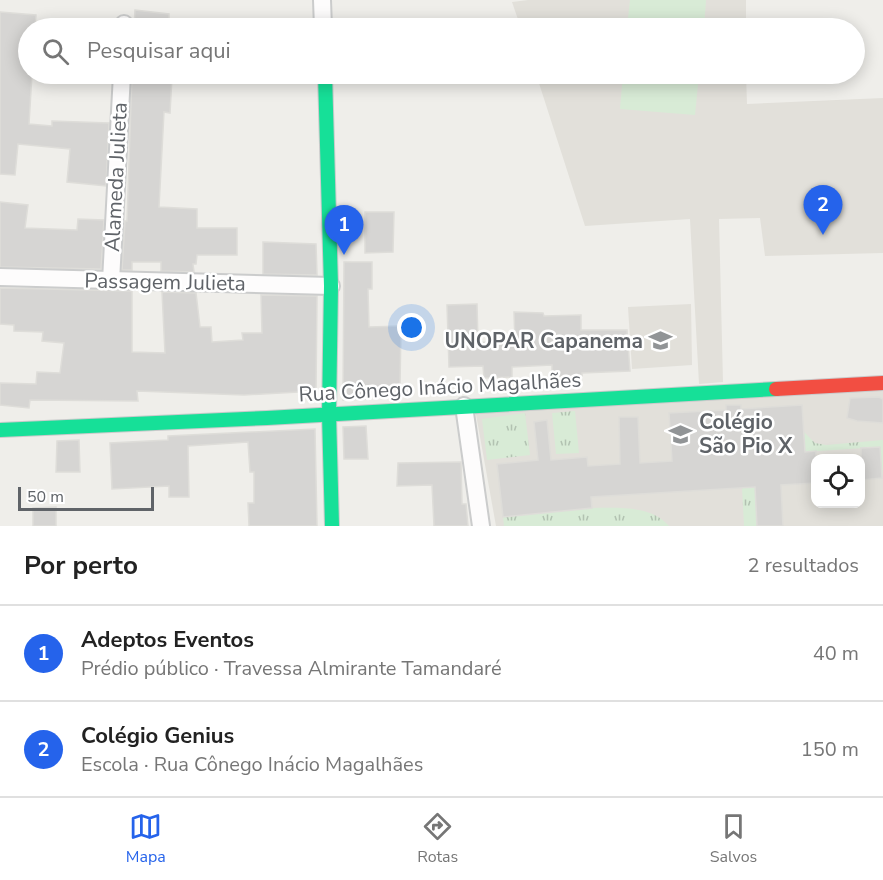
<!DOCTYPE html>
<html lang="pt">
<head>
<meta charset="utf-8">
<style>
  :root { --surface:#fff; --page:#f6f6f6; --text:#222; --muted:#767676; --line:#e0e0e0; --accent:#2563eb }
  body { margin:0; font-family:"Nunito Sans",sans-serif; background:var(--page); color:var(--text) }
  .controls { position:absolute; right:18px; bottom:18px; display:grid; overflow:hidden; border-radius:12px; box-shadow:0 3px 15px #0003 }
  .controls button { width:54px; height:54px; display:grid; place-items:center; padding:0; border:0; border-bottom:2px solid var(--line); background:var(--surface); color:var(--text); font:30px sans-serif }
  .scale { position:absolute; left:18px; bottom:15px; width:136px; box-sizing:border-box; padding-left:6px; border:3px solid #5f6368; border-top:0; font-size:16px; line-height:21px; white-space:nowrap; color:#5f6368; -webkit-text-stroke:4px #fff; paint-order:stroke }
  .you { position:absolute; left:412px; top:328px; width:21px; height:21px; margin:-15px; border:4px solid #fff; border-radius:50%; background:#1a73e8; box-shadow:0 0 0 9px #1a73e833 }
  .badge { display:grid; place-items:center; width:39px; height:39px; border-radius:50%; background:var(--accent); color:#fff; font-size:20px; font-weight:700 }
  .pin { position:absolute; translate:-50% -50px; filter:drop-shadow(0 2px 3px #0008) }
  .pin::after { content:''; position:absolute; top:32px; width:21px; height:18px; background:inherit; clip-path:polygon(0 0,100% 0,50% 100%) }
  .list { margin:0; padding:0; list-style:none }
  h2 { display:flex; justify-content:space-between; align-items:center; height:78px; margin:0; padding:0 24px; font-size:26px }
  h2 small { font-size:20px; font-weight:400; color:var(--muted) }
  .list li { display:grid; grid-template-columns:39px 1fr auto; gap:18px; align-items:center; box-sizing:border-box; height:96px; padding:0 24px; border-top:2px solid var(--line) }
  .list b { display:block; font-size:22px; white-space:nowrap }
  .list p { margin:0; font-size:20px; white-space:nowrap; color:var(--muted) }
  .list em { font-size:20px; font-style:normal; color:var(--muted) }
  .icon { flex:none; width:33px; height:33px; fill:none; stroke:currentColor; stroke-width:2; stroke-linecap:round; stroke-linejoin:round }
  .map { position:relative; flex:none; width:883px; height:526px; overflow:hidden }
  .search { position:absolute; background:var(--surface); box-shadow:0 3px 15px #0003; left:18px; right:18px; top:18px; height:66px; display:flex; align-items:center; gap:15px; box-sizing:border-box; padding:0 21px; border-radius:33px; color:var(--muted); font-size:22px }
  .sheet { height:270px; background:var(--surface) }
  nav { display:flex; justify-content:space-around; align-items:center; box-sizing:border-box; height:84px; border-top:2px solid var(--line); background:var(--surface); font-size:16px; color:var(--muted) }
  nav a { display:grid; justify-items:center; gap:3px }
  nav .on { color:var(--accent) }
  .map>svg:first-child { display:block }
  .education { fill:#e2e0da; fill-rule:evenodd }
  .grass { fill:url(#grass-tufts) }
  .pitch { fill:#d8ebd6 }
  .building { fill:#d6d5d3; stroke:#deddd9; stroke-width:1.5 }
  .lines { fill:none; stroke-linecap:round; stroke-linejoin:round }
  .street-casing { stroke:#cbcccc; stroke-width:20 }
  .fast-casing { stroke:#cacacb; stroke-width:16 }
  .jam-casing { stroke:#cacacb; stroke-width:16 }
  .street { stroke:#fdfcfc; stroke-width:16 }
  .fast { stroke:#16e098; stroke-width:14 }
  .jam { stroke:#f24e42; stroke-width:14 }
  .labels { text-anchor:middle; dominant-baseline:central; stroke-width:5; stroke-linejoin:round; paint-order:stroke }
  .street-label { font-size:21px; fill:#5f6368; stroke:#fff }
  .poi-label { font-size:21px; font-weight:bold; fill:#5f6368; stroke:#fff; text-anchor:end }
</style>
</head>
<body>
<div class="map">
<svg width="883" height="526" viewBox="0 0 883 526">
  <defs>
    <pattern id="grass-tufts" width="24" height="20" patternUnits="userSpaceOnUse" patternTransform="scale(1.5)"><rect width="24" height="20" fill="#d8ebd6"/><path d="M3 7l-1-3M5 7V3M7 7l1-3M15 17l-1-3M17 17v-4M19 17l1-3" fill="none" stroke="#b2c2b1"/></pattern>
  </defs>
  <rect width="100%" height="100%" fill="#efeeea"/>
  <g class="education">
    <path d="M528,0h218v28h-225l-9,-26z"/>
    <path d="M536,74h210l1,30 136,-6v155l-118,3 -5,-38 -41,1 4,163 -24,2 -9,-165 -105,7z"/>
    <path d="M691,304l1,61 -60,4 -4,-62z"/>
    <path d="M883,384v142h-387l-21,-117zM816,458h44v45h-44z"/>
  </g>
  <g class="grass">
    <path d="M575,411l4,42 -23,1 -4,-41z"/>
    <path d="M525,413l5,42 -43,5 -5,-41z"/>
    <path d="M803,431l12,12 11,2 57,-5v38l-3,-31 -136,9z"/>
    <path d="M742,487h13l2,39h-13z"/>
    <path d="M592,508c26,0 59,-3 77,18h-165l-1,-9z"/>
  </g>
  <g class="pitch">
    <path d="M630,0h76l-2,28h-77z"/>
    <path d="M623,74h76l-4,41 -75,-6z"/>
  </g>
  <g class="building">
    <path d="M135,10l34,4v14h-35z"/>
    <path d="M0,12l36,3 -1,13h-7v46h4l-3,50 23,2v-5l57,2 -3,63 -39,-4 3,-33 -52,-5 -3,31 -15,-1z"/>
    <path d="M132,74h34v3h6l-2,36 -6,-1 -5,95 38,2v19h40v27h-40l-1,9h-3l1,8 -33,-1v-9h-29v8h-10l3,-49h2z"/>
    <path d="M0,202l28,3 -3,23 52,2 1,-11 26,1 -3,49 -101,-2z"/>
    <path d="M365,212h29l-1,40 -28,1z"/>
    <path d="M263,242l53,2 1,31 -54,-1z"/>
    <path d="M344,262h28v27h-4l1,38 32,-1 -1,60 -36,3 1,10 -22,1z"/>
    <path d="M0,288l132,3v61l33,1 -3,-61 34,1 4,34h11l1,15 31,-2 -1,-7h20l-1,-38 56,1 -1,95 -72,4 -107,-4 1,10 -108,-1 -1,8 -29,-3v-22l36,1 1,-12 23,1 4,-30 -22,-2 1,-9 -29,-1v-6l-14,-1z"/>
    <path d="M477,304l1,38 37,1 -1,-31 29,1 1,3 37,-1v15h46l3,41 -48,2v3l-30,1v-12l-40,2v10l-28,1 -1,-12 -34,1 -2,-62z"/>
    <path d="M879,397l4,2v24l-26,-2 -10,-3 3,-20z"/>
    <path d="M726,405h15v4l61,-4 3,47 11,-1v32l-35,2 2,41h-26l-2,-39 -164,10 1,11 -89,9 -6,-53 41,-4 -4,-38 13,-2 4,40 36,-3 1,9 32,-2 -1,-47h19l2,46 32,-2 -3,-48 57,-3z"/>
    <path d="M366,426l2,33h-24l-1,-32z"/>
    <path d="M315,429l2,97h-68l-1,-23h6v-31h-4l-2,-30 -60,4 1,51h-20v-11l-57,3 -2,-46 58,-3v-4z"/>
    <path d="M79,440l1,32h-24l1,-31z"/>
    <path d="M880,447l2,31 -21,2v-32z"/>
    <path d="M461,462l1,42h4l2,22h-34l-2,-41 -35,1 1,-23z"/>
    <path d="M56,507v19h-23v-18z"/>
  </g>
  <g class="lines">
    <defs>
      <g id="street">
        <path d="M322,0l1,28"/>
        <path d="M124,28v-4"/>
        <path d="M0,277l331,9"/>
        <path d="M111,281l11,-207"/>
        <path d="M464,406l17,120"/>
      </g>
      <g id="fast">
        <path d="M325,74l6,212 -2,128 3,112"/>
        <path d="M0,430l267,-12 509,-29"/>
      </g>
      <path id="jam" d="M776,389l107,-6"/>
    </defs>
    <use href="#street" class="street-casing"/>
    <use href="#fast" class="fast-casing"/>
    <use href="#jam" class="jam-casing"/>
    <use href="#street" class="street"/>
    <use href="#fast" class="fast"/>
    <use href="#jam" class="jam"/>
  </g>
  <defs>
    <symbol id="university-bare" viewBox="-9 -9 18 18"><path d="M0-5L7-2L0 1L-7-2ZM-4 1L0 2.5L4 1V4Q0 6-4 4Z" fill="#919496" stroke="#fff" stroke-width="2.5" paint-order="stroke"/></symbol>
    <symbol id="school-bare" viewBox="-9 -9 18 18"><path d="M0-5L7-2L0 1L-7-2ZM-4 1L0 2.5L4 1V4Q0 6-4 4Z" fill="#919496" stroke="#fff" stroke-width="2.5" paint-order="stroke"/></symbol>
  </defs>
  <g fill-rule="evenodd">
    <use href="#university-bare" x="644" y="324" width="33" height="33"/>
    <use href="#school-bare" x="664" y="418" width="33" height="33"/>
  </g>
  <g class="labels">
    <g class="street-label">
      <text transform="translate(116 177) rotate(-87)">Alameda Julieta</text>
      <text transform="translate(165 282) rotate(1)">Passagem Julieta</text>
      <text transform="translate(440 387) rotate(-3)">Rua Cônego Inácio Magalhães</text>
    </g>
    <g class="poi-label">
      <text x="643" y="341">UNOPAR Capanema</text>
      <text x="699" y="422" text-anchor="start">Colégio<tspan x="699" dy="24">São Pio X</tspan></text>
    </g>
  </g>
</svg>
<div class="controls">
<button><svg class="icon" aria-label="locate" viewBox="0 0 24 24"><circle cx="12" cy="12" r="6"/><path d="M12 2v4M12 18v4M2 12h4M18 12h4"/></svg></button>
</div>
<div class="scale">50 m</div>
<div class="you"></div>
<div class="pin badge" style="left:344px;top:255px">1</div>
<div class="pin badge" style="left:823px;top:235px">2</div>
<div class="search"><svg class="icon" aria-label="search" viewBox="0 0 24 24"><circle cx="10" cy="10" r="6"/><path d="M15 15l6 6"/></svg>Pesquisar aqui</div>
</div>
<section class="sheet">
<h2>Por perto<small>2 resultados</small></h2>
<ul class="list">
<li><span class="badge">1</span><div><b>Adeptos Eventos</b><p>Prédio público · Travessa Almirante Tamandaré</p></div><em>40 m</em></li>
<li><span class="badge">2</span><div><b>Colégio Genius</b><p>Escola · Rua Cônego Inácio Magalhães</p></div><em>150 m</em></li>
</ul>
</section>
<nav>
<a class="on"><svg class="icon" aria-label="map" viewBox="0 0 24 24"><path d="M3 6l6-2 6 2 6-2v14l-6 2-6-2-6 2zM9 4v14M15 6v14"/></svg>Mapa</a>
<a><svg class="icon" aria-label="directions" viewBox="0 0 24 24"><path d="M12 3l9 9-9 9-9-9zM9 14v-3h6M13 9l2 2-2 2"/></svg>Rotas</a>
<a><svg class="icon" aria-label="saved" viewBox="0 0 24 24"><path d="M7 4h10v16l-5-4-5 4z"/></svg>Salvos</a>
</nav>
</body>
</html>
